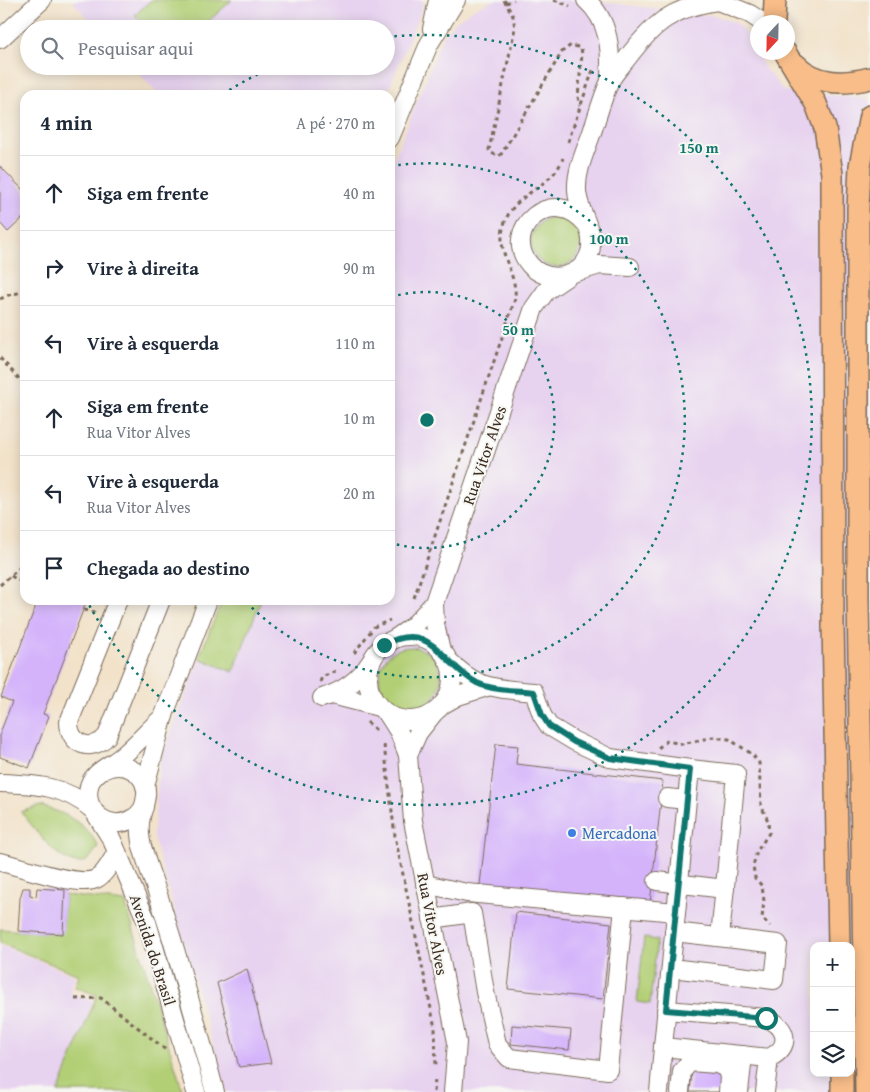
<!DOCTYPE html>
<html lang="pt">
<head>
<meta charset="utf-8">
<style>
  :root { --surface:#fff; --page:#f6f6f7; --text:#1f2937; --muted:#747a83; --line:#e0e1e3 }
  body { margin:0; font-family:"Gentium Book Plus",serif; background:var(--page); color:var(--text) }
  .controls { position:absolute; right:15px; bottom:15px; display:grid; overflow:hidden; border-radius:10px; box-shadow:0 2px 12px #0003 }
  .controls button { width:45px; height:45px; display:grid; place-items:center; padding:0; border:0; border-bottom:1px solid var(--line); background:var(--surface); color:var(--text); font:25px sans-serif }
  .compass { position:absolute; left:750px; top:15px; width:45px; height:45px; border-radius:50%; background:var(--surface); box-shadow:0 2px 12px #0003; rotate:202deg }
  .stop { position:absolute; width:15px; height:15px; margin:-11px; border:4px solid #0f766e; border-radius:50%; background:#fff }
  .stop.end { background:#0f766e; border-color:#fff; box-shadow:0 1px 5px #0008 }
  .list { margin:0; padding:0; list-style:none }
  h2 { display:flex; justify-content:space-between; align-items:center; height:65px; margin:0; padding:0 20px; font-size:21px }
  h2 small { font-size:16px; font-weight:400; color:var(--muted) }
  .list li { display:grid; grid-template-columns:32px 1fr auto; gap:15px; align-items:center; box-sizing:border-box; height:75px; padding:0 20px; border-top:1px solid var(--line) }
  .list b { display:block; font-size:19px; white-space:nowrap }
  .list p { margin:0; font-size:16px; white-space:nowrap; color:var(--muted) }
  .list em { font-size:16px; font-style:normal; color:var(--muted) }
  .icon { flex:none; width:28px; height:28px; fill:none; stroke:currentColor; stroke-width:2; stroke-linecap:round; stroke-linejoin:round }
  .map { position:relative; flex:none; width:870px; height:1092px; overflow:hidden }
  .search { position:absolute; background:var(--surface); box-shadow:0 2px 12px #0003; left:20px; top:20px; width:375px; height:55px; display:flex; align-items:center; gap:12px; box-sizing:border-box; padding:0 18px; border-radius:28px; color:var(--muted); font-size:19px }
  .panel { position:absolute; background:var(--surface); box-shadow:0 2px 12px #0003; left:20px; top:90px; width:375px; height:515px; border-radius:15px }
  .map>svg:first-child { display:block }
  .built { fill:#e7d2ef; fill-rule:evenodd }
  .green { fill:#b2cf76; stroke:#767c4a }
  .building { fill:#d4b3fb }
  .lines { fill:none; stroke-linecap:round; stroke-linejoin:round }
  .minor-casing { stroke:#7b6a5a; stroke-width:20 }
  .major-casing { stroke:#7b6a5a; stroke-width:24 }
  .path { stroke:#7b6a5a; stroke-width:3; stroke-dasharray:4 4; stroke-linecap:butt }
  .minor { stroke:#fff; stroke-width:18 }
  .major { stroke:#f8bd89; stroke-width:21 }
  .route { stroke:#0f766e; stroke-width:6 }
  .ring { fill:none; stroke:#0f766e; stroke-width:2.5; stroke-dasharray:2.5 5 }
  .shop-dot { fill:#3f7fe0; stroke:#f6f6f2; stroke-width:2 }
  .labels { text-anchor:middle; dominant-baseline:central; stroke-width:4; stroke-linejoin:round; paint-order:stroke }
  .street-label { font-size:16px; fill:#3b2a1e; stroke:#f6f6f2 }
  .shop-label { font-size:16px; fill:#366cbe; stroke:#f6f6f2; text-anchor:start }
  .centre { fill:#0f766e; stroke:#f6f6f2; stroke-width:2.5 }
  .ring-label { font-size:15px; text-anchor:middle; font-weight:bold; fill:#0f766e; stroke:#f6f6f2; stroke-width:4; stroke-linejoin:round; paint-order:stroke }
</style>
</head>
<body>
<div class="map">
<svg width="870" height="1092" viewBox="0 0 870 1092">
  <rect width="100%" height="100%" fill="#f6f6f2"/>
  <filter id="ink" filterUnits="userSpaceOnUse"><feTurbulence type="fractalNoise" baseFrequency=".02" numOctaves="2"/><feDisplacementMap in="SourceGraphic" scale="10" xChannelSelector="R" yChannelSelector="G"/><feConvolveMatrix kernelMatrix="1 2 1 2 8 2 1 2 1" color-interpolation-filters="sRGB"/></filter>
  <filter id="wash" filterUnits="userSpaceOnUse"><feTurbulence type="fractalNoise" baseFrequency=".0096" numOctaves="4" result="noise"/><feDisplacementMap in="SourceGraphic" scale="20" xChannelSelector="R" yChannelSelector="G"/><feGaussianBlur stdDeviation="1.12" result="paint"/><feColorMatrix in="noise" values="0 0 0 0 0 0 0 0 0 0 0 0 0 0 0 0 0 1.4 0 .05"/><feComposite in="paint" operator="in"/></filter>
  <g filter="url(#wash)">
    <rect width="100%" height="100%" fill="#f2e2c9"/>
    <g class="built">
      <path d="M75,0h347l1,6 -37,89h-227l-27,-29h254v-37h-288l-25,-27z"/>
      <path d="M494,0h93l130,16 19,7 14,15 14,29 20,24 86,8v993h-643l-74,-256 7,-74 62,-162h168v-431l53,-133 13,-15 21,-14zM814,946h37v127h-37z"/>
      <path d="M0,945l76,31 -7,16 24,9 -34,91h-59z"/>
    </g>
    <g class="green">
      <path d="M151,0h81l-32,29h-52l-13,-14z"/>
      <circle cx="556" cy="242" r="25"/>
      <path d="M222,600h39l-28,72 -34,-14z"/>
      <circle cx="410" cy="678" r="31"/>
      <path d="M40,806c24,6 46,17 58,40 -3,5 -7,12 -12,15 -22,12 -52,-34 -65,-49z"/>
      <path d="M65,895l60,7 58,190h-125l39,-97 -22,-8 4,-12 -79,-32v-14l62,5z"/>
      <path d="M644,938l13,2 -7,64 -13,-2z"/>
    </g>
    <g id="blocks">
      <g class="building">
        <path d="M0,166l25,26v24l-17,16 -8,-9z"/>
        <path d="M38,600h49l-44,114 6,2 -20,52 -29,-11v-24l12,-31 -11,-5z"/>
        <path d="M496,744l22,2 -2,18 147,17 -13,123 -170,-19z"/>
        <path d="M23,888h7v7l6,2 1,-9 28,2 -2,44 -45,-3 2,-33z"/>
        <path d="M516,912l95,11 -8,76 -95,-10z"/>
        <path d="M247,969l24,94 -32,4 -22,-84z"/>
        <path d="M512,1025l59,5 -2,20 -58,-6z"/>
        <path d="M692,1071l31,3 -2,18h-31z"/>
      </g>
    </g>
  </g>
  <g filter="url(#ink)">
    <use href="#blocks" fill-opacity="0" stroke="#7b6a5a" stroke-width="1"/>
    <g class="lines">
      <defs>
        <g id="minor">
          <path d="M586,0c24,21 25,51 24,80"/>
          <path d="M715,0l35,14 12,8"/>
          <path d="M432,29l6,-29"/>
          <path d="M0,39l42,-39"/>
          <path d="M390,138l39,-94 27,-44"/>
          <path d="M587,225c-33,-43 -88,5 -57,40 17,19 50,14 59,-10 9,-23 -12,-43 -12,-65 -1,-19 8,-38 14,-55 6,-17 11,-37 19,-54 4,-8 12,-16 18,-24 27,-35 44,-49 89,-56"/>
          <path d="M576,272l24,-7 30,2"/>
          <path d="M118,600l-49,122c0,23 23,31 38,14l54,-136"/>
          <path d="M434,603l1,21 6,27"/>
          <circle cx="410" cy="678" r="42"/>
          <path d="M393,640l20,-14 21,-23 100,-295 12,-17 22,-15"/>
          <path d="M446,658c30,31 46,30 88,34l8,23 7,11 25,15 36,17 80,11"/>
          <path d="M332,695l47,12"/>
          <path d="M322,698c20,-6 37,-18 48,-35"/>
          <path d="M442,705l16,-9 29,-9"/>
          <path d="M387,713l12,19 9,23 5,66 44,221 -4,50"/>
          <path d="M408,755l10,-22 15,-19"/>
          <path d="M105,769c13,-6 28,-3 37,10 10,14 -1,30 -2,44 -1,10 1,21 4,30 5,18 12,34 17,51 20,62 37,125 54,188"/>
          <path d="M0,783c35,1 66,3 93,27"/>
          <path d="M145,786l19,-71 44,-115"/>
          <path d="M667,798l20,2"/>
          <path d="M144,807c-3,4 -6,9 -11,11 -21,15 -50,-5 -44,-31 0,-3 3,-8 5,-10 7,-9 19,-13 28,-21 15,-12 27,-27 42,-40"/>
          <path d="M95,813l17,27 35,82 49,170"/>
          <path d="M0,862c21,4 78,26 96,17 10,-5 15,-18 21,-27"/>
          <path d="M657,881l68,8"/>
          <path d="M425,884l42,9 209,19"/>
          <path d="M432,919l40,-6 13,79 12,52 12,14 99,12 16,-163"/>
          <path d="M671,968l103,12 4,-36 -104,-12"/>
          <path d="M666,1010l100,8c22,9 26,29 3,40"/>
          <path d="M663,1047l27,-278 46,5 -16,163"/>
          <path d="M659,1092l4,-45 106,11 -4,34"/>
          <path d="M680,1092l2,-21 8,-9 27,2 9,4 3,8 -1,16"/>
          <path d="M739,1092l4,-37"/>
        </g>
        <g id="major">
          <path d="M774,22l1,-22"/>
          <path d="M785,52l31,52 9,24 7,46 1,449 6,323"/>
          <path d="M795,64c21,21 48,21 75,14"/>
          <path d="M842,1073v19"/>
          <path d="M866,1092l-8,-495v-388l2,-43 10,-50"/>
        </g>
      </defs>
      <use href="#minor" class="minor-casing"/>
      <use href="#major" class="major-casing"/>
      <g class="path">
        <path d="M504,0l9,16 2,12 -26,122 2,3 8,3 3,-3 60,-101 9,-7 10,3 1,6 -4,43 2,9"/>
        <path d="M554,0l16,6"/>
        <path d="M506,3l8,-3"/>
        <path d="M568,142l25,-72"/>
        <path d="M0,299l11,-5 14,-2"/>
        <path d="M0,358l25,27"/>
        <path d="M11,576l14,8"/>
        <path d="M0,585l25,-22"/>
        <path d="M414,598l101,-299c3,-26 -20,-45 -11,-74 9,-33 48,-36 59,-67"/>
        <path d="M84,610l11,2"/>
        <path d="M354,653l20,-26 16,-7"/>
        <path d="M320,682l2,-5 14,-6"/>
        <path d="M367,722l10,9"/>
        <path d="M384,745l11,91 40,192 1,39"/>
        <path d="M658,748l9,-7 15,3 31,-7 16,2 23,15 7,9 2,42 7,16 1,12 -12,18 -4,15 2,12 7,8 2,15 -2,17 8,8"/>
        <path d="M75,999l26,-1 65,52"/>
        <path d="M434,1092l1,-14"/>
      </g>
      <use href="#minor" class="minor"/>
      <use href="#major" class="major"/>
    </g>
  </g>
  <g class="lines" filter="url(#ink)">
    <path class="route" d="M384,645c47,-27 59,21 93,38 17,8 38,7 57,9l8,23 7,11 25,16 36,16 80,11 -24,241 100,8"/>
  </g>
  <g class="ring">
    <path d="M391 297A128 128 0 1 1 391 543"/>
    <path d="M391 166A257 257 0 1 1 244 600"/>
    <path d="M223 94A385 385 0 0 1 273 67M387 37A385 385 0 1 1 87 601"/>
  </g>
  <circle class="shop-dot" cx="572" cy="833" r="5"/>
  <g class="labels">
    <g class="street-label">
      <text transform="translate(484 455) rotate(-71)">Rua Vitor Alves</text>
      <text transform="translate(433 924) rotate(79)">Rua Vitor Alves</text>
      <text transform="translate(153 950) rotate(72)">Avenida do Brasil</text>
    </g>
    <g class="shop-label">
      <text x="582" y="833">Mercadona</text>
    </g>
  </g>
  <circle cx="427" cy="420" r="8" class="centre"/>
  <g class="ring-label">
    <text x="699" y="153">150 m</text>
    <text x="609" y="244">100 m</text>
    <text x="518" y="335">50 m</text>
  </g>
</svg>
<div class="controls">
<button>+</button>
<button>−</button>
<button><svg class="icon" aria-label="layers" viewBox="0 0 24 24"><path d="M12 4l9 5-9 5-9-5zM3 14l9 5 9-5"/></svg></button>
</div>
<svg class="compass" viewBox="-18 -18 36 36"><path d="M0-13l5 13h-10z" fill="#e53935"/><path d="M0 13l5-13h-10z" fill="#747a83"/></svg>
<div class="stop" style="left:766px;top:1018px"></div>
<div class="stop end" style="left:384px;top:645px"></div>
<div class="search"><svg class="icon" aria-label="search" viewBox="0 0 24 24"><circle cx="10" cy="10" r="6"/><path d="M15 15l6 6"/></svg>Pesquisar aqui</div>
<section class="panel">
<h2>4 min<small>A pé · 270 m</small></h2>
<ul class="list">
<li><svg class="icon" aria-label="ahead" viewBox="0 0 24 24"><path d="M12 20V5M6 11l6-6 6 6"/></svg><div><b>Siga em frente</b></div><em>40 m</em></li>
<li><svg class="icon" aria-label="right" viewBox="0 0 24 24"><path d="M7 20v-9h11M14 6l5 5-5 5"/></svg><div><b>Vire à direita</b></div><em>90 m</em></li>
<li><svg class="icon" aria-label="left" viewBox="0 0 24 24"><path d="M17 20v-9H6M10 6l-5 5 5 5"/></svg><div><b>Vire à esquerda</b></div><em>110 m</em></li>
<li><svg class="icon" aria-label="ahead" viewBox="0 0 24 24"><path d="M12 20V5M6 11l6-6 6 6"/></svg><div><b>Siga em frente</b><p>Rua Vitor Alves</p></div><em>10 m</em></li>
<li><svg class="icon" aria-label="left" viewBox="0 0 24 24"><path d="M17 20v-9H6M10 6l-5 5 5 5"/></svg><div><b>Vire à esquerda</b><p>Rua Vitor Alves</p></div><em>20 m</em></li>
<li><svg class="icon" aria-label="arrive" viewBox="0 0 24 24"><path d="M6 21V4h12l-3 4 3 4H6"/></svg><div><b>Chegada ao destino</b></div></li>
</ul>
</section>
</div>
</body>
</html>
